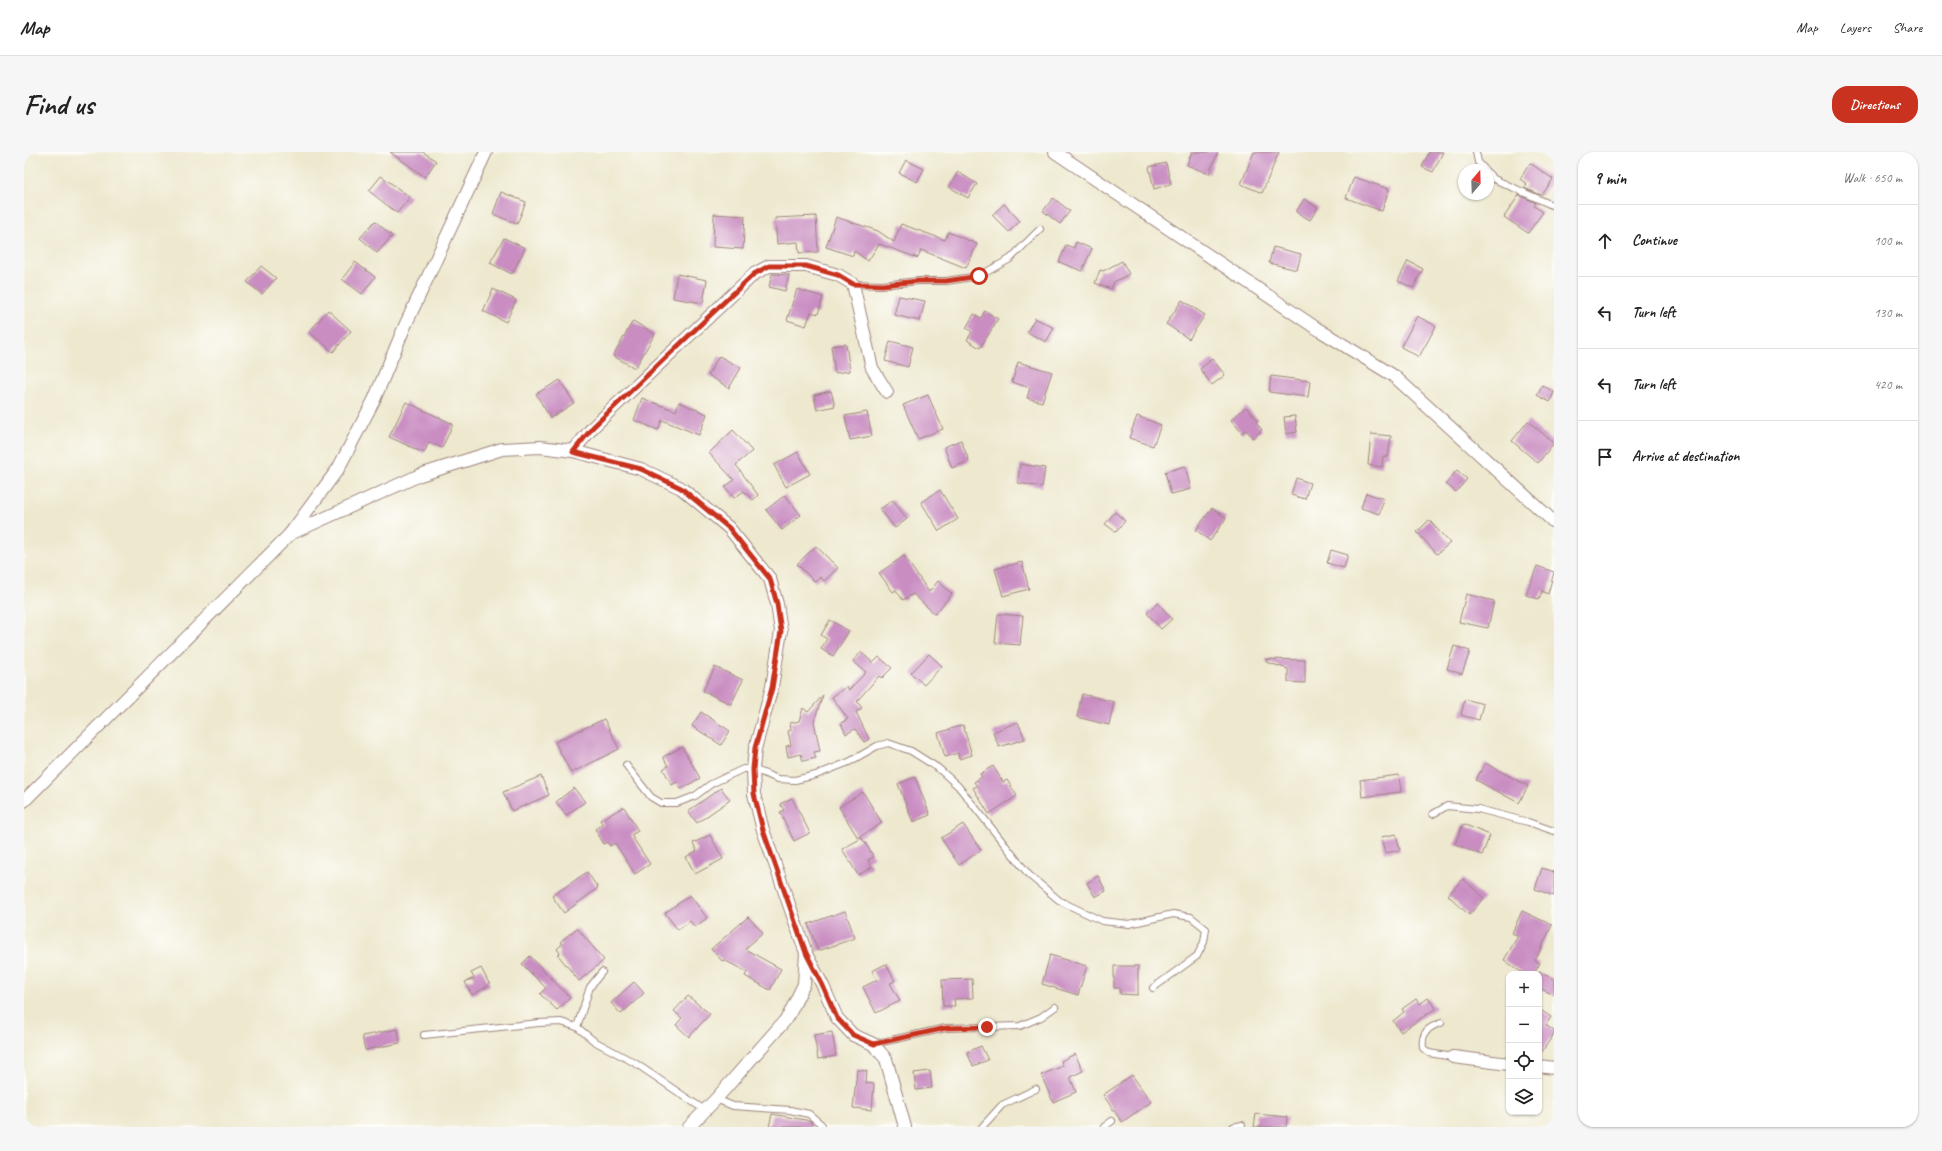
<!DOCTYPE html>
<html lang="en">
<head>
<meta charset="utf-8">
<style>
  :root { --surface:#fff; --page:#f6f6f6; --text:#222; --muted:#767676; --line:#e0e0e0; --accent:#c8321e }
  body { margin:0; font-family:Caveat,sans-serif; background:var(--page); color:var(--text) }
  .controls { position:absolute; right:12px; bottom:12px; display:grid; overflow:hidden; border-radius:8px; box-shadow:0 1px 3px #0004 }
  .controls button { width:36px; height:36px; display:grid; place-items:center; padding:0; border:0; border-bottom:1px solid var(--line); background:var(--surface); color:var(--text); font:20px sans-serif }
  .compass { position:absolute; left:1434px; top:12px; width:36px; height:36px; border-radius:50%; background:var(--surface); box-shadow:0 1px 3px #0004; rotate:19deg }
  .stop { position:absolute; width:12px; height:12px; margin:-9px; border:3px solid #c8321e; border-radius:50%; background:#fff }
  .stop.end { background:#c8321e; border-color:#fff; box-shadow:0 1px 4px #0008 }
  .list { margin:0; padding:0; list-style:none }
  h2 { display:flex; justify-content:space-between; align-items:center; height:52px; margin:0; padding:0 16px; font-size:17px }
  h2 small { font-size:13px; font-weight:400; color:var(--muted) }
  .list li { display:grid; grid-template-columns:26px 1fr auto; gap:12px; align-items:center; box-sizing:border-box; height:72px; padding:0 16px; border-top:1px solid var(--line) }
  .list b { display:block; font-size:15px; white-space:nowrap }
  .list em { font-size:13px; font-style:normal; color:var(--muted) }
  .icon { flex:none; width:22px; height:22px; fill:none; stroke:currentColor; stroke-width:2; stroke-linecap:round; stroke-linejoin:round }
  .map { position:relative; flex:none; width:1530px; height:975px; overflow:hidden; border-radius:16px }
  header { display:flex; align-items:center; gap:24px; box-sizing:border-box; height:56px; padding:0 20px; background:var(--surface); border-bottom:1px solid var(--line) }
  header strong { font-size:19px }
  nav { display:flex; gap:22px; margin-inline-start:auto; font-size:14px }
  .intro { display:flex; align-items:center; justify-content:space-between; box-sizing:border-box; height:96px; padding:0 24px }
  h1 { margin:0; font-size:28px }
  .button { padding:10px 18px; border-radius:16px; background:var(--accent); color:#fff; font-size:14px; font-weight:700 }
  main { display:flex; gap:24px; padding:0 24px }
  aside { flex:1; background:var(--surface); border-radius:16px; box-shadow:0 1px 3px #0004 }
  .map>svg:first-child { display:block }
  .building { fill:#c98dc2 }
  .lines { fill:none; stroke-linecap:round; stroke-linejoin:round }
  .service-casing { stroke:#9c847c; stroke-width:8 }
  .minor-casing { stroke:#9c847c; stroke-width:14 }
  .service { stroke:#fff; stroke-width:6 }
  .minor { stroke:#fff; stroke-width:12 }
  .route { stroke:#c8321e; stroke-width:5 }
</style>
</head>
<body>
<header>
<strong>Map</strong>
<nav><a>Map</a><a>Layers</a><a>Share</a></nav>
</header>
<div class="intro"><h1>Find us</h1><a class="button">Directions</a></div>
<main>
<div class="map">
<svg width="1530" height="975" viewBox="0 0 1530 975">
  <rect width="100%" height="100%" fill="#fdfcf7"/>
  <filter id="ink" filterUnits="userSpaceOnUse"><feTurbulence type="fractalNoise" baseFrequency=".025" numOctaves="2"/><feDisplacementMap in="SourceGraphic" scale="8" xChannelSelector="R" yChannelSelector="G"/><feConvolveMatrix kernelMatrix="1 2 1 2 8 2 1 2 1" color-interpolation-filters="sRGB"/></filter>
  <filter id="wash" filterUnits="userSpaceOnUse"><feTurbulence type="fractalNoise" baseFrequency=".012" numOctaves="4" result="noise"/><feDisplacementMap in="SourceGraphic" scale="16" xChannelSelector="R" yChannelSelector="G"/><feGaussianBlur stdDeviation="0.9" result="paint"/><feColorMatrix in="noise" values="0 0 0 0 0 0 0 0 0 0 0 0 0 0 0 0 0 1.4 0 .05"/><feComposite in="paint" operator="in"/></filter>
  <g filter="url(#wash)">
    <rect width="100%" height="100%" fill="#ede8ce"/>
    <g id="blocks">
      <g class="building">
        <path d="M366,0h33l13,9 -11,16z"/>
        <path d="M1168,0h26l-9,22 -22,-9z"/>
        <path d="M1230,0h25l-17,41 -21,-9z"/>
        <path d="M1405,0h14l-10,20 -11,-5z"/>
        <path d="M882,8l18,9 -7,13 -18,-9z"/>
        <path d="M1142,11l5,21 -17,5 -5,-22z"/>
        <path d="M1506,11l23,16 -11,16 -18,-7 3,-4 -7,-5z"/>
        <path d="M934,20l19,12 -9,14 -19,-11z"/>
        <path d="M357,24l29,21 -13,16 -28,-22z"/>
        <path d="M1330,25l35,12 -7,22 -36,-13z"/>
        <path d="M477,40l25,10 -9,22 -24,-10z"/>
        <path d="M1495,43l17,8 -2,3 9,6 -15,21 -24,-16z"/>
        <path d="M1029,46l17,13 -10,13 -17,-13z"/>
        <path d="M1280,47l14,9 -8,12 -14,-8z"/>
        <path d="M980,52l16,17 -11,11 -17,-17z"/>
        <path d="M690,62l31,2 -2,33 -30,-2z"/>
        <path d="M792,64l2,36 -19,1 -1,-11 -21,2 -2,-26z"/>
        <path d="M812,65l42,14 16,11 7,-18 44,16 3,-8 29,12 -11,24 -45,-18 -3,8 -39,-14 -11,17 -14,-10 -1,5 -27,-9z"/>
        <path d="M351,69l17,15 -15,17 -17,-15z"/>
        <path d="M480,86l21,10 -13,26 -22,-11z"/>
        <path d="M1052,90l16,7 -10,22 -23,-9 7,-17 8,3z"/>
        <path d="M1249,95l28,7 -4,16 -28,-7z"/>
        <path d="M1098,109l7,13 -15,8 -3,7 -16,-6 5,-13 3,1z"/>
        <path d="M1384,109l15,8 -10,19 -15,-7z"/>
        <path d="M331,110l20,15 -13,17 -20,-15z"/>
        <path d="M237,114l15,12 -14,16 -15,-12z"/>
        <path d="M653,122l30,6 -4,23 -30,-5z"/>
        <path d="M748,122l17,1 -4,16 -16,-4z"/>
        <path d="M469,137l23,11 -10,22 -23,-11z"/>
        <path d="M773,137l26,8 -5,17 -7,-2 -5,14 -19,-6z"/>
        <path d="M875,144l26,5 -5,20 -26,-6z"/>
        <path d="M1158,148l23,15 -16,24 -23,-15z"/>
        <path d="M304,158l23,21 -18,21 -24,-20z"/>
        <path d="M961,159l13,8 -18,29 -13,-8 5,-8 -6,-4 8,-14 7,4z"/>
        <path d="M1393,164l19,10 -17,31 -18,-10z"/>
        <path d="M1011,166l19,10 -8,14 -19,-10z"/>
        <path d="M609,169l22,13 -20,34 -22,-12z"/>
        <path d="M866,189l23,6 -5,20 -23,-6z"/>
        <path d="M822,192l4,27 -15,2 -4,-27z"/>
        <path d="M695,204l22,12 -12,20 -21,-13z"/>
        <path d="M1188,207l13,16 -13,10 -12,-16z"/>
        <path d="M994,210l34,10 -10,30 -15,-4 3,-10 -18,-6z"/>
        <path d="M1247,224l39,5 -2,16 -39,-5z"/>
        <path d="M536,228l14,23 -24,15 -14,-24z"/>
        <path d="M1518,233l12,7 -4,10 -13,-7z"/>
        <path d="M807,239l4,15 -18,4 -3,-15z"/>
        <path d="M904,243l15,34 -25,10 -15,-34z"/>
        <path d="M618,246l34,13 3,-9 28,12 -8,21 -37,-15 -4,10 -24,-10z"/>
        <path d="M382,250l47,22 -11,24 -13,-6 -5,11 -35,-16z"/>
        <path d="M1222,255l12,13 -2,2 6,8 -9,8 -7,-8 -4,3 -11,-13z"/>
        <path d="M843,260l5,24 -22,4 -5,-24z"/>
        <path d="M1113,264l24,9 -8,21 -24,-8z"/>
        <path d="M1271,264l2,16 -11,2 -2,-17z"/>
        <path d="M1504,269l26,22 -16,20 -26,-22z"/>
        <path d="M709,278l19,21 -16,14 22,30 -5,5 -9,-9 -10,7 -9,-11 9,-7 -25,-27z"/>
        <path d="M1347,282l20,2 -3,21 -5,-1 -1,11 -14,-2z"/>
        <path d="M937,288l8,21 -17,7 -8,-21z"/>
        <path d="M774,300l12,22 -24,13 -12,-22z"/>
        <path d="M996,312l25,4 -3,19 -24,-4z"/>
        <path d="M1161,314l6,23 -20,5 -6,-22z"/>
        <path d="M1433,318l10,9 -11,13 -10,-8z"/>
        <path d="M1272,326l14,5 -5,16 -14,-4z"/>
        <path d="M916,338l18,29 -19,12 -18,-29z"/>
        <path d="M1342,341l18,6 -5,15 -18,-6z"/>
        <path d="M761,343l16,20 -19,15 -16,-20z"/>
        <path d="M869,348l14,19 -12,9 -15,-19z"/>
        <path d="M1188,356l14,10 -16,23 -14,-11z"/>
        <path d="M1091,360l10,9 -9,11 -11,-8z"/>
        <path d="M1405,368l21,23 -13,11 -20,-22z"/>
        <path d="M792,394l22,22 -14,13 -4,-4 -5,5 -18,-18z"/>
        <path d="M1307,398l17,5 -4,13 -17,-5z"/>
        <path d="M880,404l25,36 9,-11 14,13 -17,20 -22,-20 -10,6 -7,-10 -3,2 -14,-19z"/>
        <path d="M998,410l7,27 -26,7 -8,-27z"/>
        <path d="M1513,414l17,6 -6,22 -6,-3 -3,8 -13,-4z"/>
        <path d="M1442,442l28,7 -6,27 -29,-6z"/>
        <path d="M1134,451l14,16 -11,10 -14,-16z"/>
        <path d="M974,462l25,2 -3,29 -25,-2z"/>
        <path d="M806,468l19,11 -16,25 -12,-7 6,-10 -6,-4z"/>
        <path d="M1430,494l16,5 -8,23 -15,-5z"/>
        <path d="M837,500l12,11 6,-6 13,11 -10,10 -3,-2 -22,25 5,7 -6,4 13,27 -5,3 -9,-13 -9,5 -5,-11 7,-4 -16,-22 15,-11 2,4 17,-18 -13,-11z"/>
        <path d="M905,502l13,12 -18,19 -13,-12z"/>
        <path d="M1242,507l39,1v23l-17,-1v-13l-22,-7z"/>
        <path d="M691,515l28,13 -12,24 -28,-13z"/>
        <path d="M1058,542l32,8 -5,23 -32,-8z"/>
        <path d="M799,543l-9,26 6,30 -6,1 2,6 -13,3 -2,-7 -13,3 -2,-11 5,-1 -3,-14 3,-1 -1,-7 9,-2 4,-13 5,4z"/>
        <path d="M1441,547l18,5 -4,16 -18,-5z"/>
        <path d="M677,560l29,19 -9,14 -29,-19z"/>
        <path d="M580,567l15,30 -48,24 -16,-31z"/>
        <path d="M994,570l7,17 -26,8 -6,-15z"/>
        <path d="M939,573l9,30 -13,4 -1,-6 -13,4 -7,-24z"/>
        <path d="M658,595l18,31 -19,11 -4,-7 -5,3 -9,-16 5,-3 -5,-9z"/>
        <path d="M1461,611l43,23 -9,17 -43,-23z"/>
        <path d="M969,614l10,16 4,-2 10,16 -28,18 -16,-26 4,-2 -3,-4 8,-5 -2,-3z"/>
        <path d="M1375,623l2,17 -39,5 -2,-17z"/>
        <path d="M517,624l8,19 -37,16 -9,-19z"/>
        <path d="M891,625l15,38 -17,7 -15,-38z"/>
        <path d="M550,636l11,14 -19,13 -10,-13z"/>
        <path d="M697,636l9,12 -33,23 -9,-12z"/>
        <path d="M839,640l19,31 -24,15 -19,-31z"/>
        <path d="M768,646l18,35 -16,8 -14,-29 4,-2 -4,-6z"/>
        <path d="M600,655l14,24 -7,4 19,29 -15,10 -20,-31 -5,3 -3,-4 -3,2 -9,-15 8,-4 -3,-5z"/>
        <path d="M939,672l18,26 -22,15 -18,-27z"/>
        <path d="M1439,672l27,11 -8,20 -27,-11z"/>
        <path d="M1372,682l4,16 -15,3 -4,-16z"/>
        <path d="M686,683l13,24 -28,15 -9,-17 11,-6 -4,-8z"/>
        <path d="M838,686l12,19 -6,3 4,7 -14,8 -16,-26z"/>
        <path d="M1518,716l12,4v24l-19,-7z"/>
        <path d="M563,720l11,16 -34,25 -12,-17z"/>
        <path d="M1074,724l8,15 -11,6 -8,-14z"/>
        <path d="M1439,727l21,19 -15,17 -21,-20z"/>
        <path d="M666,743l17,23 -12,9 -5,-6 -12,9 -13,-17z"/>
        <path d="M821,759l10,27 -37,13 -10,-27z"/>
        <path d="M1498,759l30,14 -17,36 5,2 -6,11h-10l-20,-14 14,-24 -6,-3z"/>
        <path d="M724,765l15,16 -18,16 36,20 -11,21 -25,-14 2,-4 -23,-12 -2,1 -11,-12z"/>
        <path d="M553,776l27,32 -25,21 -21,-26 2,-2 -3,-4 5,-5 -2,-2z"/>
        <path d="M1026,803l37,11 -9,29 -36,-11z"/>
        <path d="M506,804l40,42 -13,12 -17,-16 6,-6 -24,-24z"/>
        <path d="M862,812l9,17 -5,2 10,18 -24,12 -13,-26 14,-7 -5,-9z"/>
        <path d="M1090,814h24v29l-18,-1v-6h-6z"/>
        <path d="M457,816l9,17 -18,10 -7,-13 9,-4 -3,-5z"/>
        <path d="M1515,820l15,7v16l-15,-7z"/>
        <path d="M948,827l1,19 -19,1 1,7h-12l-1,-26z"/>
        <path d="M610,830l10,11 -23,21 -10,-11z"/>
        <path d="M664,844l22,18 -21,23 -13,-12 6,-7 -8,-7z"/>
        <path d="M1404,846l8,10 -35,24 -8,-11 11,-9 -2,-3 14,-10 4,5z"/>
        <path d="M1515,857l12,8 -5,8 8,6v3l-15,22z"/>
        <path d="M374,877l2,14 -35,7 -3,-14z"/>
        <path d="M808,880l4,24 -18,3 -4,-24z"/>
        <path d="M957,894l7,14 -15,6 -6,-14z"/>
        <path d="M1051,902l8,17 -13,6 6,15 -23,10 -12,-27 22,-9 -2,-5z"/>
        <path d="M833,918l10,1 -1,12 8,1 -2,26 -19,-2z"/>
        <path d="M906,919l2,17 -16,2 -2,-17z"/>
        <path d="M1108,923l19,27 -29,20 -19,-27z"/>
        <path d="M748,962l39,7v6h-42z"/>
        <path d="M1232,962l31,3 -1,10h-32z"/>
      </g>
    </g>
  </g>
  <g filter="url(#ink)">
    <use href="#blocks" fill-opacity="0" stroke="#9c847c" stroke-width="1"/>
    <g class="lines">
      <defs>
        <g id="service">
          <path d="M1452,0l2,10 7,8"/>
          <path d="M1464,21l6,6 60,27"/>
          <path d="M829,132l29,1 36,-4h28l33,-5 31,-17 30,-30"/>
          <path d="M602,613l25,32 10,6h16l18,-7 16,-12 32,-15h10l25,10 17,1 21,-5 33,-13 28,-16 11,-3 23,8 27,17 20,18 71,89 31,26 42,20 27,3 44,-10 18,3 15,12 -2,13 -7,14 -44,32"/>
          <path d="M1409,662l14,-8 31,3 50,13 26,9"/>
          <path d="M578,820l-12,15 -13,40 17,14 41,22 71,48"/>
          <path d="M1417,871c-13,4 -20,10 -18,25l6,5 24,4"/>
          <path d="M400,883l115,-12 22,-1 16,5"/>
          <path d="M849,892l73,-16 74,-2 21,-9 14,-10"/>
          <path d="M692,947l17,7 57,4 19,4 13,11v2"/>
          <path d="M958,975l20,-22 34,-16"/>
          <path d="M1080,975l8,-6"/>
          <path d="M1209,975l9,-2"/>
        </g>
        <g id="minor">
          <path d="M1031,0l261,176 78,48 160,146"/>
          <path d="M549,299l20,-24 161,-153 15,-8h37l32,9 15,9 19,84 15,24"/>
          <path d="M266,382l130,-59 82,-26 38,-2 33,4 68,18 40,19 48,40 41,51 7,25 4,27 -9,56 -17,62 -2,20 1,25 9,36 43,123 -2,31 -16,33 -72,82 -27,28"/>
          <path d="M0,649l266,-267 48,-65 36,-69 30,-72 82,-176"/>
          <path d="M782,802l17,32 14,32 16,17 20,9 13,15 19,68"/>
          <path d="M1429,905l56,7"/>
          <path d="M1515,914l15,2"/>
        </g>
      </defs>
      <use href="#service" class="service-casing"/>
      <use href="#minor" class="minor-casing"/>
      <use href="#service" class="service"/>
      <use href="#minor" class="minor"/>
    </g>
  </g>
  <g class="lines" filter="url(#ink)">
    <path class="route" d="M955,124l-33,5h-28l-36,4 -29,-1 -15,-9 -32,-9h-37l-15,8 -32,30 -129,123 -20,25 68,17 40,19 48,40 41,51 7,25 4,27 -9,57 -17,60 -2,21 1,25 9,36 43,123 17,33 14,32 16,17 21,9 72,-16 41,-1"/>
  </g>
</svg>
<div class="controls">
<button>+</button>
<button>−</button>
<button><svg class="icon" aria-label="locate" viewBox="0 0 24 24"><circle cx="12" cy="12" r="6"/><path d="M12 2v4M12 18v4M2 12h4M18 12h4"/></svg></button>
<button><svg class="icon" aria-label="layers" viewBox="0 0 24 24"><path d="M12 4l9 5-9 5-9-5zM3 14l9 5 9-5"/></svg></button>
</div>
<svg class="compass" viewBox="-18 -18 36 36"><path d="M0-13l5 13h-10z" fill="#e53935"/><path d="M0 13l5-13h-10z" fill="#767676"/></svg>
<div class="stop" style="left:955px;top:124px"></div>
<div class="stop end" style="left:963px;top:875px"></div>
</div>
<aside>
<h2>9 min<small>Walk · 650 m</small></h2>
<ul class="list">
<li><svg class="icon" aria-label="ahead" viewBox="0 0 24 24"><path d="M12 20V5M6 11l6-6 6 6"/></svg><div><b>Continue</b></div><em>100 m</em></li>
<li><svg class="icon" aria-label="left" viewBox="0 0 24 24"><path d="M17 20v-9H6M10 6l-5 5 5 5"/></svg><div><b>Turn left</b></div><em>130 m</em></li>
<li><svg class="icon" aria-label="left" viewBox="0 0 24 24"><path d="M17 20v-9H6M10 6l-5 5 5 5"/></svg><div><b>Turn left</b></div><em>420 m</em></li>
<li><svg class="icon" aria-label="arrive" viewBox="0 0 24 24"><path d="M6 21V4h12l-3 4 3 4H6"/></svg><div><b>Arrive at destination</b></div></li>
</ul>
</aside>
</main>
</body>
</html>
